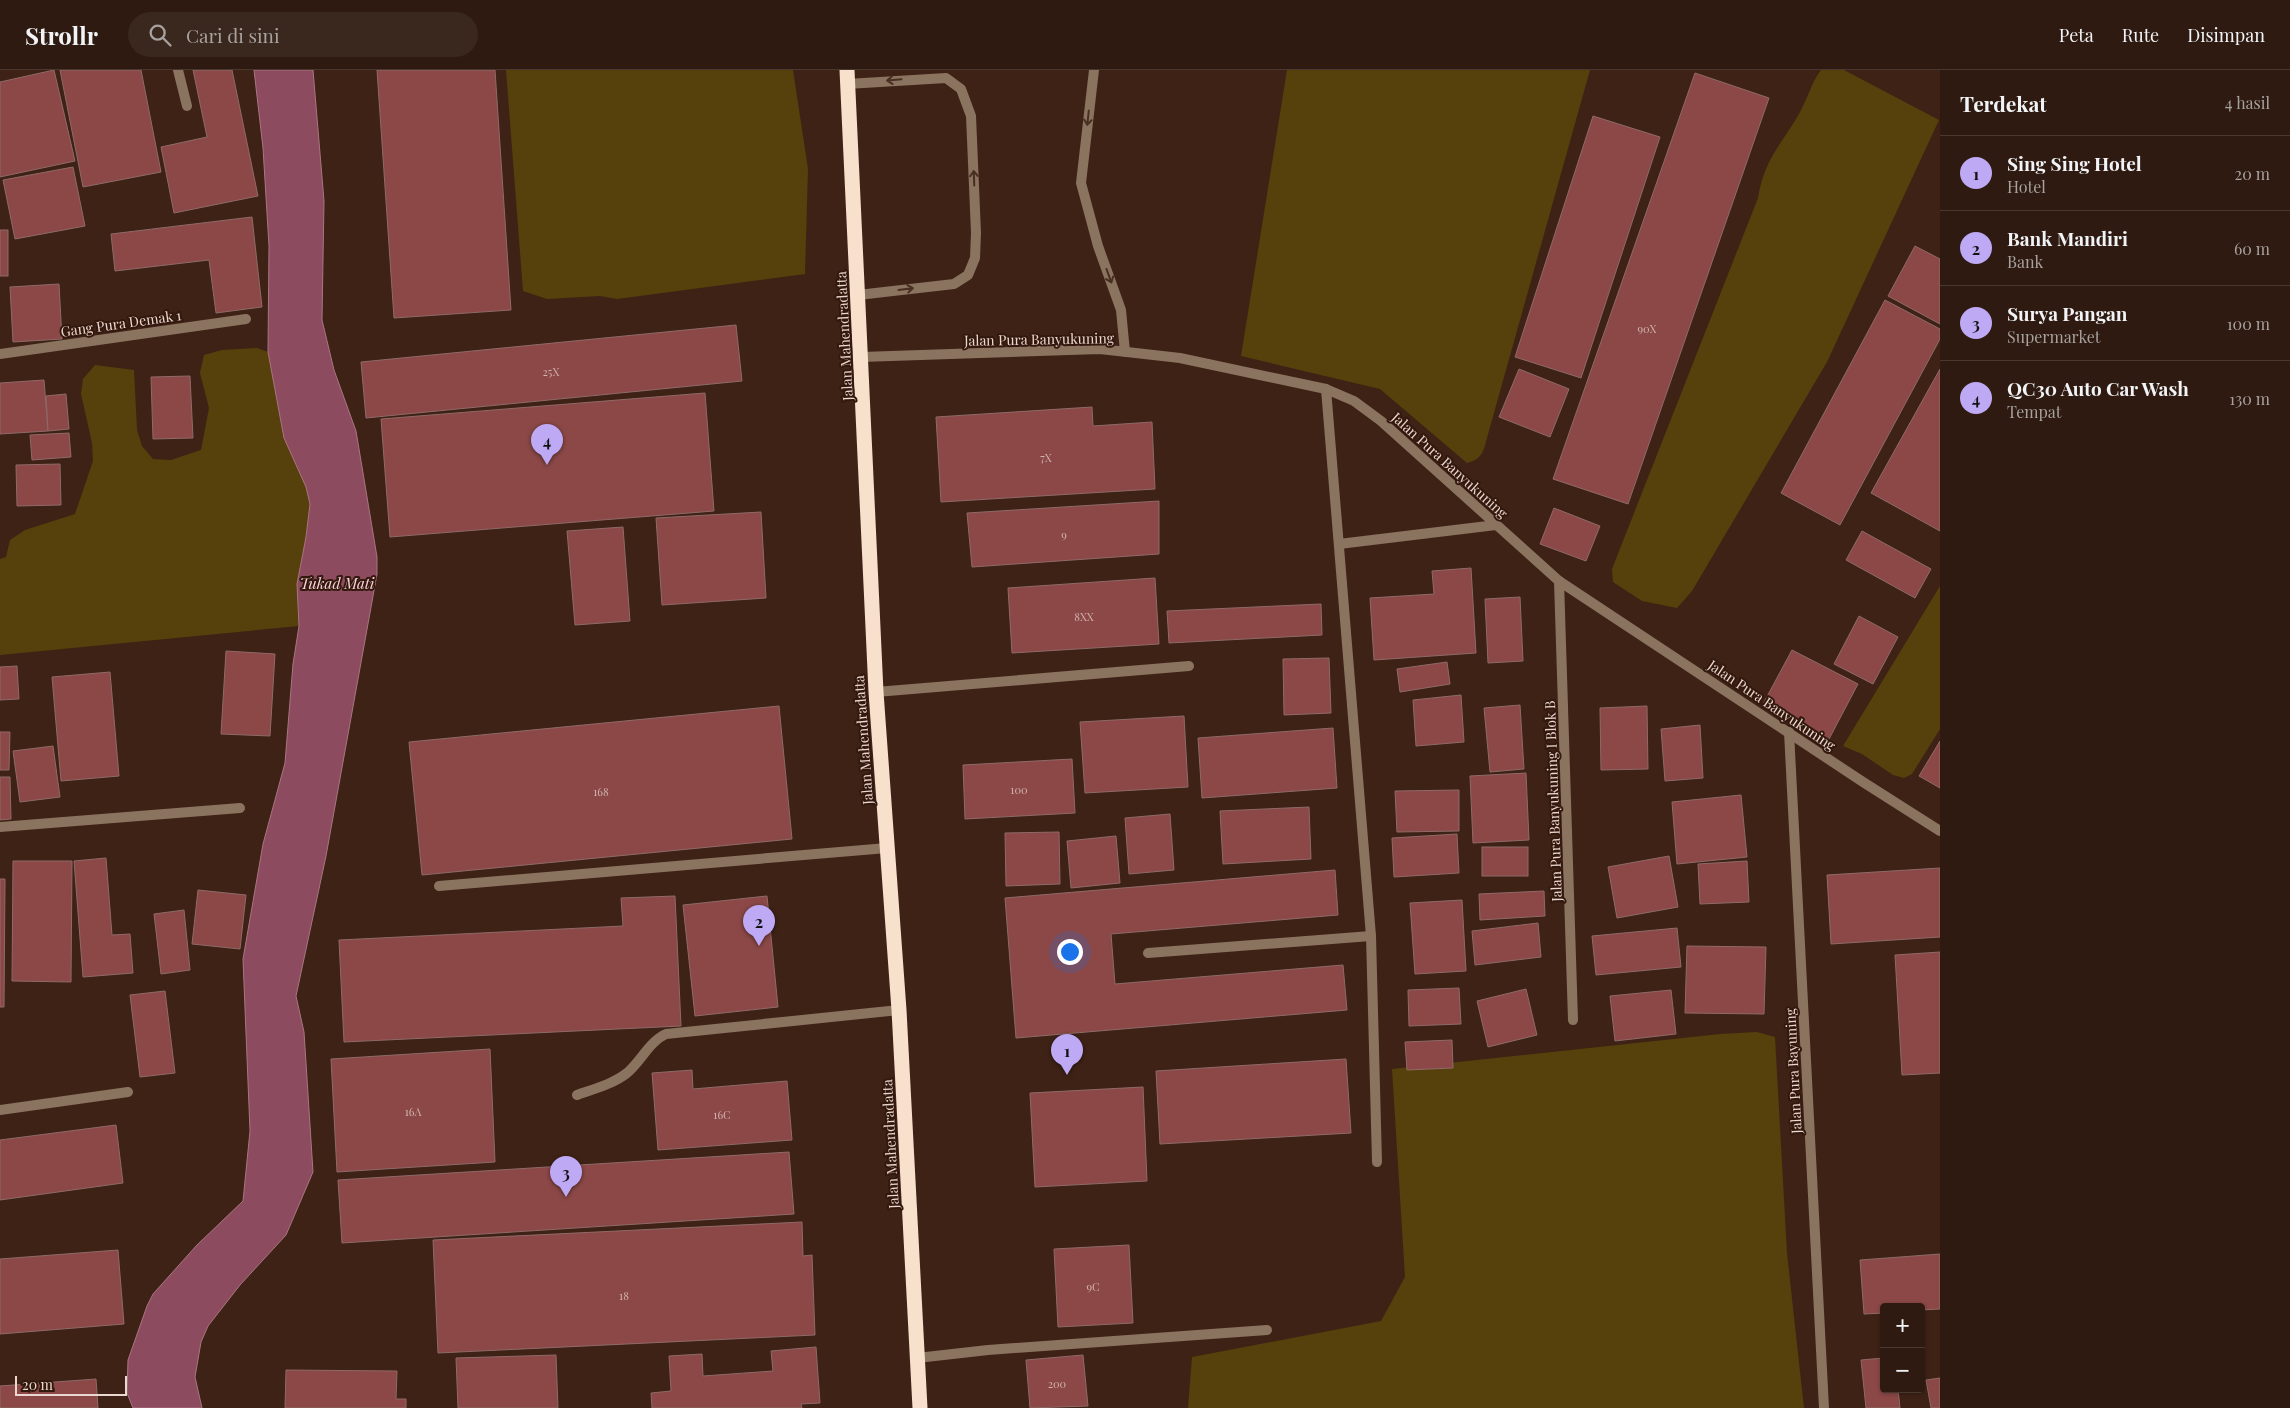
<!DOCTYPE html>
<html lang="id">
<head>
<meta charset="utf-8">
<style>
  :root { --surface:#2e1a10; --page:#3a271e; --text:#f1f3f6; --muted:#a7a19f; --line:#493830; --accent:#bea9f4 }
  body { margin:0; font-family:"Playfair Display",serif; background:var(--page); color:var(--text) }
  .controls { position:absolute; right:15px; bottom:15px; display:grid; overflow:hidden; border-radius:5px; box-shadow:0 1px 4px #0004 }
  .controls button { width:45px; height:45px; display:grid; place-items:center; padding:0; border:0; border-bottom:1px solid var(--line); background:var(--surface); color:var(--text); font:25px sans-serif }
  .scale { position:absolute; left:15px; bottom:12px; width:112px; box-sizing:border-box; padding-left:5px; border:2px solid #ead7cf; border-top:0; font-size:14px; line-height:18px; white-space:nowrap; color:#ead7cf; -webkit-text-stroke:4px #33180d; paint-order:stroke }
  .you { position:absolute; left:1069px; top:881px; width:18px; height:18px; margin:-12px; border:4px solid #fff; border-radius:50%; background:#1a73e8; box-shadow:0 0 0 8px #1a73e833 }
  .badge { display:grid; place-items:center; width:32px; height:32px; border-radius:50%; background:var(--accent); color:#111; font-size:16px; font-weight:700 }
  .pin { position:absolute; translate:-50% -41px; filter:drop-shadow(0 1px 2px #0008) }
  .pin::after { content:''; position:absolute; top:26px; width:18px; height:15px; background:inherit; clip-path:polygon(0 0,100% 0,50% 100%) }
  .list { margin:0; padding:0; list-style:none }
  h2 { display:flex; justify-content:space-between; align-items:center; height:65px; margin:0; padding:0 20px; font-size:21px }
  h2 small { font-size:16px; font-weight:400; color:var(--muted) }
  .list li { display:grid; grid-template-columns:32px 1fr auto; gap:15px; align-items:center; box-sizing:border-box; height:75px; padding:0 20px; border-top:1px solid var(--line) }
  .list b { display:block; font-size:19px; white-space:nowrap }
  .list p { margin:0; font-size:16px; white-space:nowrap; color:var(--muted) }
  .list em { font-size:16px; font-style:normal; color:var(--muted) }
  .icon { flex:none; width:28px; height:28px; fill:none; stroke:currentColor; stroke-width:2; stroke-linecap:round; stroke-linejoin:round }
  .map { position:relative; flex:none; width:1940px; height:1338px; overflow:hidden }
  header { display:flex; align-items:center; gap:30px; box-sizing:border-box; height:70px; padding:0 25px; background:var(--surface); border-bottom:1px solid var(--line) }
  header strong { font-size:24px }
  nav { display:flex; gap:28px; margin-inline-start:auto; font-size:18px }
  .search { width:350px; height:45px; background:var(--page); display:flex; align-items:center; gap:12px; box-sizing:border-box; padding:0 18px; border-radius:28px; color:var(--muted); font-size:19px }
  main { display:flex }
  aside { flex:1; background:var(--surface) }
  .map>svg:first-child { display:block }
  .green { fill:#56400b }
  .water { fill:#8d4b60; stroke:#a97581 }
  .building { fill:#8b4847; stroke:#8f6a68 }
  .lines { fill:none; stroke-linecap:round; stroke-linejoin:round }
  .lane { stroke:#8a735f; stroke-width:10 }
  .street { stroke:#8a735f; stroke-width:10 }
  .highway { stroke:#f7e0cc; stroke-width:15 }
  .oneway { stroke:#492f22 }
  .labels { text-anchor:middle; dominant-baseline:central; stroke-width:4; stroke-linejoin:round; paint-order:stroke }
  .number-label { font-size:11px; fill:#d2b3ad }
  .street-label { font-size:14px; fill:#ead7cf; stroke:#33180d }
  .water-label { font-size:15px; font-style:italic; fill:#fdd3de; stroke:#33180d }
</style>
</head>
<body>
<header>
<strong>Strollr</strong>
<div class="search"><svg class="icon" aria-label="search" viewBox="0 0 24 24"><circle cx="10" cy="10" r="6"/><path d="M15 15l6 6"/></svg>Cari di sini</div>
<nav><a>Peta</a><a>Rute</a><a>Disimpan</a></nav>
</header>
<main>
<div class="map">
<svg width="1940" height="1338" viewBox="0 0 1940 1338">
  <rect width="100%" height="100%" fill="#3e2216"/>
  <g class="green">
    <path d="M506,0h287l15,99 -3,105 -188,25 -17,-3 -53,3 -24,-8z"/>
    <path d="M1287,0h303l-105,375c-3,11 -7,15 -18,18l-87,-74 -139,-33z"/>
    <path d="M1821,0h23l95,50 -112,242 -135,229 -15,17 -35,-7 -29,-19 -1,-13 146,-371c6,-39 24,-54 42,-86 8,-14 11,-29 21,-42z"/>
    <path d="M257,278l11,4 16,86 22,49 4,17 -4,33 -9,47 2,42 -299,29v-96l6,-2 4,-17 15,-10 50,-16 18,-53 -1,-18 -11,-49 2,-15 12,-14 39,5 3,60 5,16 11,13 18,1 30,-10 8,-42 -9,-35 4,-18 18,-5z"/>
    <path d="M1940,516v143l-28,45 -8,4 -11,-3 -31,-21 -19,-8z"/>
    <path d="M1757,962l18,5 12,216 17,155h-616l4,-51 189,-36 24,-44 -13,-208 328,-35z"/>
  </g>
  <path class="water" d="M254,0h59l11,131 -2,119 12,50 22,61 21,126v17l-51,282 -30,140 8,36 9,140 -27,63 -46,50 -32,41 -7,16 -6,35 7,31h-69l-6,-15 1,-33 19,-54 6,-12 44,-49 46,-44 7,-70 -7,-172 20,-115 22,-81 8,-99 6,-38 -2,-42 9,-47 4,-33 -4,-17 -22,-49 -16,-86 1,-106 -6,-98z"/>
  <g class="building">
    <path d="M54,0l21,91 -75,16v-95z"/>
    <path d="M60,0h81l20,102 -78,15z"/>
    <path d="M193,0h39l26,126 -84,17 -13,-66 46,-10z"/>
    <path d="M377,0h118l16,240 -117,8z"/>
    <path d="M1695,3l74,25 -141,406 -75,-25z"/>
    <path d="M1593,46l67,21 -79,241 -66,-21z"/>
    <path d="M73,97l12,59 -70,13 -12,-59z"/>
    <path d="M252,147l10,90 -46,6 -7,-53 -94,11 -4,-37z"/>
    <rect x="0" y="160" width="8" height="46"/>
    <path d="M1915,176l25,13v65l-52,-28z"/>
    <path d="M59,214l3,55 -49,3 -3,-55z"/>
    <path d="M1885,230l55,29v10l-100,186 -59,-32z"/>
    <path d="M736,255l6,56 -376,37 -5,-56z"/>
    <path d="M1519,299l50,20 -19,48 -51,-20z"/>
    <path d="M1940,299v162l-69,-38z"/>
    <path d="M190,306l3,62 -40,1 -2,-62z"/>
    <path d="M44,310l4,51 -48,3v-51z"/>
    <path d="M705,323l9,118 -324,26 -9,-118z"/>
    <path d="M66,324l3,35 -21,2 -2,-35z"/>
    <path d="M1092,337l1,19 59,-4 3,67 -214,13 -5,-85z"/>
    <path d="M69,363l2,24 -39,3 -2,-25z"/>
    <path d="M60,394l1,41 -44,1 -1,-41z"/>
    <path d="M1159,431v53l-187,13 -5,-54z"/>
    <path d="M1554,438l46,18 -14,35 -46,-17z"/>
    <path d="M761,442l5,86 -104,7 -6,-87z"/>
    <path d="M623,457l7,94 -55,4 -8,-94z"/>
    <path d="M1862,461l69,38 -16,29 -69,-38z"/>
    <path d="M1471,498l5,85 -102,7 -4,-62 64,-4 -2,-23z"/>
    <path d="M1155,508l4,66 -147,9 -4,-65z"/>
    <path d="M1520,527l3,64 -35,2 -3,-64z"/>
    <path d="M1321,534l1,31 -153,8 -2,-32z"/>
    <path d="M1859,546l39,21 -25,47 -39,-20z"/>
    <path d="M1792,580l66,34 -29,55 -66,-35z"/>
    <path d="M226,581l49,3 -5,82 -49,-2z"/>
    <path d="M1329,588l2,55 -47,2 -1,-56z"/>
    <path d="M1447,592l3,22 -50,8 -3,-23z"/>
    <path d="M17,596l2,33 -19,1v-33z"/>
    <path d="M110,602l9,104 -58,5 -9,-104z"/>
    <path d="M1461,625l3,47 -48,4 -3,-46z"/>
    <path d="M1520,635l4,64 -34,3 -6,-64z"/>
    <path d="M779,636l13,133 -370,36 -13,-133z"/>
    <path d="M1647,636l1,63 -47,1 -1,-62z"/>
    <path d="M1184,646l4,71 -103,6 -5,-71z"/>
    <path d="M1700,655l3,53 -38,3 -4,-52z"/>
    <path d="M1333,658l4,60 -135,10 -4,-60z"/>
    <path d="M0,662h10l-1,38h-9z"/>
    <path d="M1940,671v47l-21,-12z"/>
    <path d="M53,676l7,51 -40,5 -7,-51z"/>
    <path d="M1072,689l3,54 -110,6 -2,-54z"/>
    <path d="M1526,703l3,67 -56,3 -3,-67z"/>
    <path d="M0,707h10l1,42 -11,1z"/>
    <path d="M1459,720v41l-62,1 -2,-41z"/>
    <path d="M1741,725l6,62 -70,7 -5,-62z"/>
    <path d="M1309,737l2,52 -88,5 -3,-53z"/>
    <path d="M1170,744l4,56 -45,4 -4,-56z"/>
    <path d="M1059,762l1,52 -54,2 -1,-53z"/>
    <path d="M1457,764l2,39 -65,4 -2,-39z"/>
    <path d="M1116,766l4,47 -49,5 -4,-47z"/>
    <rect x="1482" y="777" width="46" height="29"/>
    <path d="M1669,786l9,51 -61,11 -9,-51z"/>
    <path d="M106,788l6,77 18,-1 3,39 -50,4 -9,-116z"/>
    <path d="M13,791h59l-1,121 -59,-1z"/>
    <path d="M1747,791l2,41 -49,2 -2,-40z"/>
    <path d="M1940,798v69l-109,7 -4,-69z"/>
    <path d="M1335,800l3,45 -227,19 4,50 228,-19 4,45 -331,28 -11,-140z"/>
    <path d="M0,809h5l-1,128h-4z"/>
    <path d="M198,820l48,5 -6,54 -48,-5z"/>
    <path d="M1544,821l1,25 -65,4 -1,-26z"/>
    <path d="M675,826l6,130 -337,16 -5,-102 284,-14 -2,-28z"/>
    <path d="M767,826l11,111 -83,9 -12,-111z"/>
    <path d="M1462,830l4,71 -51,3 -5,-71z"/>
    <path d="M184,840l6,60 -29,4 -7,-60z"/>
    <path d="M1538,853l3,34 -66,8 -3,-34z"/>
    <path d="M1677,858l4,39 -85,8 -4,-39z"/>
    <path d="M1687,876l79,1 -2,67 -79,-1z"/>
    <path d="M1940,882v121l-38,2 -7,-120z"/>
    <path d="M1459,918l2,36 -52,2 -1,-36z"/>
    <path d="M1526,919l11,46 -49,12 -11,-46z"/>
    <path d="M1671,920l5,44 -61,7 -5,-45z"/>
    <path d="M165,921l10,82 -35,4 -10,-82z"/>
    <path d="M1452,970l1,28 -46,2 -2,-28z"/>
    <path d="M490,979l5,113 -158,10 -6,-113z"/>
    <path d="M1346,989l5,74 -191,11 -4,-73z"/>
    <path d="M692,1000l1,19 94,-8 5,59 -134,10 -6,-77z"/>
    <path d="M1143,1017l4,94 -112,6 -5,-94z"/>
    <path d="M116,1055l7,58 -123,17v-60z"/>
    <path d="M789,1082l5,62 -452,29 -4,-63z"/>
    <path d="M802,1152l1,34 9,-1 3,80 -377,18 -5,-113z"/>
    <path d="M1129,1175l4,78 -75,4 -4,-78z"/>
    <path d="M118,1180l6,74 -124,10v-75z"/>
    <path d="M1940,1184v55l-19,1v-3h-37v6l-20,1 -4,-54z"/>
    <path d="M816,1277l4,56 -19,1 1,4h-150l-1,-15 20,-2 -2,-35 33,-2 1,22 70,-5 -2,-20z"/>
    <path d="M556,1285l2,53h-100l-2,-50z"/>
    <path d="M1083,1285l5,51 -58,2 -4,-48z"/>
    <path d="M1884,1288v31h14l2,19h-34l-5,-48z"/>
    <path d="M286,1300l111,1 -1,28h10v9h-121z"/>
    <path d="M1940,1308v30h-9l-5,-28z"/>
    <path d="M96,1309l2,29h-98v-22z"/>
  </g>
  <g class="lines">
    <g class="lane">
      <path d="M178,0l9,36"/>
      <path d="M1094,0l-13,113 17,63 23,64 4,42"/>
      <path d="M847,14l99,-6 15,11 10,27 5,117 -1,25 -7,17 -14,9 -96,11"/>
      <path d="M876,622l313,-26"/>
      <path d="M439,816l448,-38"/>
      <path d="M1148,883l223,-17"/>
      <path d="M577,1025c17,-6 36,-11 50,-22 14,-12 23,-32 39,-39l233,-24"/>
      <path d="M917,1288l71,-8 279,-20"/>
    </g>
    <g class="street">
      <path d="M0,284l246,-35"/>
      <path d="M861,287l239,-8 80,9 146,31 28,12 27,20 178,160 304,201 77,49"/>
      <path d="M1326,319l45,547 6,226"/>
      <path d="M1339,474l157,-19"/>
      <path d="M1559,511l14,439"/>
      <path d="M1789,662l35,676"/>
      <path d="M0,757l240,-19"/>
      <path d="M0,1040l128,-18"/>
    </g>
    <path class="highway" d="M847,0l29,622 23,318 21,398"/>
  </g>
  <defs><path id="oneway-shaft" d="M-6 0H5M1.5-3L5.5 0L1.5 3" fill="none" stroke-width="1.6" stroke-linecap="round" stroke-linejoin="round" transform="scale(1.25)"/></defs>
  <g class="oneway">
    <use href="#oneway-shaft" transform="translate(894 10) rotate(175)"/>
    <use href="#oneway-shaft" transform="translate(1088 48) rotate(96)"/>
    <use href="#oneway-shaft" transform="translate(974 108) rotate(-92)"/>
    <use href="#oneway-shaft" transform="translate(1109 206) rotate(70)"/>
    <use href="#oneway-shaft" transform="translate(906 219) rotate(-7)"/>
  </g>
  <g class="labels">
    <g class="number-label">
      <text x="1647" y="258">90X</text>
      <text x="551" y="301">25X</text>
      <text x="1046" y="387">7X</text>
      <text x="1064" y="464">9</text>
      <text x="1084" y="546">8XX</text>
      <text x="1019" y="719">100</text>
      <text x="601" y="721">168</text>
      <text x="413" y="1041">16A</text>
      <text x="722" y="1044">16C</text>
      <text x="1093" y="1216">9C</text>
      <text x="624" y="1225">18</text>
      <text x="1057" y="1313">200</text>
    </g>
    <g class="street-label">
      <text transform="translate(121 253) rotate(-8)">Gang Pura Demak 1</text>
      <text transform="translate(844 266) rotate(-93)">Jalan Mahendradatta</text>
      <text transform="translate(1039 269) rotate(-1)">Jalan Pura Banyukuning</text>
      <text transform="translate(1450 395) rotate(42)">Jalan Pura Banyukuning</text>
      <text transform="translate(1772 635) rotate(34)">Jalan Pura Banyukuning</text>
      <text transform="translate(863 670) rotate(-94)">Jalan Mahendradatta</text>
      <text transform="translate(1553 731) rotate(-92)">Jalan Pura Banyukuning I Blok B</text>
      <text transform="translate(1793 1001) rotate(-93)">Jalan Pura Bayuning</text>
      <text transform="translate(890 1074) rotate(-93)">Jalan Mahendradatta</text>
    </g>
    <g class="water-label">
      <text x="337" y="513">Tukad Mati</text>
    </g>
  </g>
</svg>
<div class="controls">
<button>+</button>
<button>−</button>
</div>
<div class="scale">20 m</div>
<div class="you"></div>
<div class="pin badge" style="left:1067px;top:1005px">1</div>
<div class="pin badge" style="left:759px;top:876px">2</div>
<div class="pin badge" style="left:566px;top:1127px">3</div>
<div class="pin badge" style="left:547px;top:395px">4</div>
</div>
<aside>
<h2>Terdekat<small>4 hasil</small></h2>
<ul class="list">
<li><span class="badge">1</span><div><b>Sing Sing Hotel</b><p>Hotel</p></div><em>20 m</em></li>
<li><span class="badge">2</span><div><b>Bank Mandiri</b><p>Bank</p></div><em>60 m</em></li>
<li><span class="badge">3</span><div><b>Surya Pangan</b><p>Supermarket</p></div><em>100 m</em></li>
<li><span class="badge">4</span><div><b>QC30 Auto Car Wash</b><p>Tempat</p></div><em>130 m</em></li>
</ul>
</aside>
</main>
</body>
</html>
